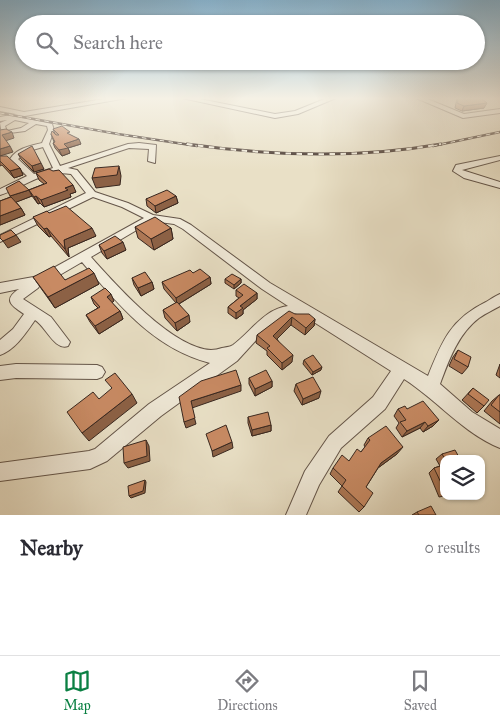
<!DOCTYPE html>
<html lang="en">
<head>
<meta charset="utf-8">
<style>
  :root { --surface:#fff; --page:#f2f2f3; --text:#2b2b33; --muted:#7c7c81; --line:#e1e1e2; --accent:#0b8043 }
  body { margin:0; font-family:"IM FELL Great Primer",serif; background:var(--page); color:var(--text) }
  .controls { position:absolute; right:15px; bottom:15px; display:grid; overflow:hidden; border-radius:10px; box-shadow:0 1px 4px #0004 }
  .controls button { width:45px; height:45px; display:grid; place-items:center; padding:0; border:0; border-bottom:1px solid var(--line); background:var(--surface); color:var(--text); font:25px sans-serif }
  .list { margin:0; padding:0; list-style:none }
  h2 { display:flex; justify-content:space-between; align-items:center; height:65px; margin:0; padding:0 20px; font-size:21px }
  h2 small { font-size:16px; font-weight:400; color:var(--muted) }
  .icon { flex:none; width:28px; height:28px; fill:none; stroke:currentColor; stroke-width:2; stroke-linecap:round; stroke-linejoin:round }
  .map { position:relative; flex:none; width:500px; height:515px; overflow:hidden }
  .search { position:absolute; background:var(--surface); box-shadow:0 1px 4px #0004; left:15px; right:15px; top:15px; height:55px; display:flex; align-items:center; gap:12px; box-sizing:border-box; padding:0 18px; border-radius:28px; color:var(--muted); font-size:19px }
  .sheet { height:140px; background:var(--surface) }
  nav { display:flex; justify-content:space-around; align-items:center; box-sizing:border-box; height:70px; border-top:1px solid var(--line); background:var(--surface); font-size:14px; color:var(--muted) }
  nav a { display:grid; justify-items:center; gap:2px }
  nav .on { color:var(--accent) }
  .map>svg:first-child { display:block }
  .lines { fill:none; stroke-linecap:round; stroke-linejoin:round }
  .minor-casing { stroke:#645549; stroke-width:2 }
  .minor { fill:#f1ebda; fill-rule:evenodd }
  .rail-far1-casing { stroke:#38271f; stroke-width:2.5 }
  .rail-casing { stroke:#38271f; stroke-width:3 }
  .rail-far1 { stroke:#f1ebda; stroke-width:1; stroke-dasharray:4.5; stroke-linecap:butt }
  .rail { stroke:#f1ebda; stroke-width:2; stroke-dasharray:5.5; stroke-linecap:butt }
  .wall { fill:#ac7755; stroke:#38271f }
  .shaded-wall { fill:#8c6145; stroke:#38271f }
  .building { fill:#c88a63; stroke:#38271f }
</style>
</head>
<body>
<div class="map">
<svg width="500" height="515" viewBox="0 0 500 515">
  <rect width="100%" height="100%" fill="#e9e0c6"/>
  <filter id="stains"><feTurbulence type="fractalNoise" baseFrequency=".004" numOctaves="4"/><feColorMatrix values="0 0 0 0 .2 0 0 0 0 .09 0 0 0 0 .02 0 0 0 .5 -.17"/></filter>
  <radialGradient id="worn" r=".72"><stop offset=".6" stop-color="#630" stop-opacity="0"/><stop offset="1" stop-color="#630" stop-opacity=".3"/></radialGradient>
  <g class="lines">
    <defs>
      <g id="minor">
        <path d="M110,98h17l-108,19 33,7 2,6 -5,14 11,22 68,-22 11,-1 17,2 -1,18 -7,-2 1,-12 -20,-1 -61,20 9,2 18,22 33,11 25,12 27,4 11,6 79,58 158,93c14,-35 23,-57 58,-74 5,-3 9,-6 14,-8v12c-7,4 -14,7 -21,12 -21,16 -30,42 -39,66l32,28 28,17v19c-37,-15 -63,-48 -96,-69l-19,30 -44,39 -22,37 -13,30h-20l19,-44 24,-35 44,-39 18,-26 -82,-52 -3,1 -18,-4 -10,6 -19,15 -22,24 -76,55 -54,45 -17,8 -90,12v-18l89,-12 6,-2 54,-45 61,-41c-56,-14 -92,-59 -128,-101l-36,21 -6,2 -2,3 -15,11 28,18 19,25 -2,4c-13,5 -22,-19 -33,-26 -9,13 -20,30 -35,35v-15l13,-11 11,-15c-12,-8 -22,-14 -5,-25l-19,4v-10l39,-7 105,-58 -22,-11 -29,-10 -93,45v-7l86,-42 -15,-19c-28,-5 -46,13 -71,21v-6l27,-13 -17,-17c7,-11 20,-13 32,-16l6,-13 -1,-4 -11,-2 -11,7 -23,3 -2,-11 7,-3 -7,1v-4l16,-3 -16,-3v-4l24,5zM15,120l14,3 -8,5 -14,3 -2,-5zM43,147l10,21 -19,6 -16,-15 11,-8zM152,221l22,3 9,5 79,60 26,17c-24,3 -37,26 -55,39 -3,2 -7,2 -11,3 -3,1 -8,2 -11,2 -39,-2 -95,-65 -120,-93z"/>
        <path d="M182,98h13l80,16 20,-3 32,-13h9l-38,16 -23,4z"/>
        <path d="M416,98h9l39,16 36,-5v4l-37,5z"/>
        <path d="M500,156v4l-38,10 38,12v6l-36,-10 -11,-7 3,-6z"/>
        <path d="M16,364l81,1 5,2 3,5 -3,5 -5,2 -81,-1 -16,2v-14z"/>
      </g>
    </defs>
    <use href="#minor" class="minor-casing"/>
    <use href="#minor" class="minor"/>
    <defs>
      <g id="rail-far1">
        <path d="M0,113l118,21 79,12"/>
        <path d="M433,146l67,-14"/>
      </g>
      <path id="rail" d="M187,144c84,12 170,15 254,0"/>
    </defs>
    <use href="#rail-far1" class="rail-far1-casing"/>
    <use href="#rail" class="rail-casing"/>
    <use href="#rail-far1" class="rail-far1"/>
    <use href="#rail" class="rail"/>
  </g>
  <g class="wall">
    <path d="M457,98h24l3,10 -22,3 -7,-3z"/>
    <path d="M53,129l19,7 9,8 -13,4 2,5 -8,3 -7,-8 -2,-5 1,-1 -3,-8h4z"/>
    <path d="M18,154l26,15 -10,3 -13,-13z"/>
    <path d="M0,156l20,12 3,7 -9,3 -12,-13 -2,1z"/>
    <path d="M36,173l40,19 -6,2 1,3 -27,10 -4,-4 -2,1 -6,-8 -16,6 5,6 4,7 -25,10v-24l44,-17 -5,-4z"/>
    <path d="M176,196l2,7 -22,10 -9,-7 -1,-7z"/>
    <path d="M49,213l47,23 -28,12 1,9 -18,-21 -2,1 -11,-11 -5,-9z"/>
    <path d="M135,227l36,1 2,11 -19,11 -16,-12z"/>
    <path d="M99,245l27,5 -19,9 -5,-6z"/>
    <path d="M193,273l17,4 1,7 -32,20 11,18 -13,9 -12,-13 -2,-8 13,-7 -12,-14 -2,-7z"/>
    <path d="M33,277l32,3 34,4 -44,24z"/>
    <path d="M132,278l20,4 2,7 -13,7 -7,-11z"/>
    <path d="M225,279h16v4l-7,6 -9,-6z"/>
    <path d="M236,290l21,3v6l-14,11v4l-7,5 -8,-6v-6l11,-9 -3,-2z"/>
    <path d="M91,297l23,4 -2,2 8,8 3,8 -24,15 -9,-12 -4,-7 12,-7 -4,-4z"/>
    <path d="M295,314l20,5 -1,7 -9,9 -14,-10 -14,14 15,23 -10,8 -15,-15v-4l-11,-8 1,-8z"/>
    <path d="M458,350l10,17 -6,7 -13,-8 4,-9z"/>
    <path d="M304,360l17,10 -9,5 -9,-11z"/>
    <path d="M500,364v14l-4,-3z"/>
    <path d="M249,378l23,3v6l-17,9 -6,-12z"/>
    <path d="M296,384l23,14 -17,7 -8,-14z"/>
    <path d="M473,388l11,18 -7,7 -15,-13z"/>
    <path d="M499,395h1v29l-16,-13 8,-10z"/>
    <path d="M398,409h9l26,17 -10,6 -3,-4 -18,9 -6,-9 3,-5 -5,-7z"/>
    <path d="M248,417l23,8v6l-19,5 -4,-13z"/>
    <path d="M368,438l29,16 -19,14 -12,19 -2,20 -5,5 -21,-20 4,-6 -12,-12 3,-6 16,-7 12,-9 4,-5 -1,-2z"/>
    <path d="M442,454l18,5h-16v37l-5,1 -10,-24 5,-5 6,-2 -4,-7z"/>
    <path d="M417,512l19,3h-24z"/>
  </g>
  <g class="shaded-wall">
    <path d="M487,103l-3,5 -22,3 2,-5z"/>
    <path d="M12,132l2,6 -9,3 -3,-6z"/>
    <path d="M79,139l2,5 -13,4 2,5 -8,3 -3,-6 5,-6z"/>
    <path d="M10,146l3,6 -13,4v-7z"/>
    <path d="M41,163l3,6 -10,3 -2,-6z"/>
    <path d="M119,166l2,10 -1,9 -24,3 -4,-10z"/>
    <path d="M20,168l3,7 -9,3 -4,-7z"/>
    <path d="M73,185l3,7 -6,2 1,3 -27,10 -3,-7 24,-12z"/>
    <path d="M29,190l3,6 -18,7 -4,-7z"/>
    <path d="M36,196l4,7 -2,1 -4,-7z"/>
    <path d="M176,196l2,7 -22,10 -1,-7z"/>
    <path d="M21,208l4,7 -25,10v-9z"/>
    <path d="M47,228l4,8 -2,1 -5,-8z"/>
    <path d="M92,228l4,8 -28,12 1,9 -4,-8 -1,-9z"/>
    <path d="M171,228l2,11 -19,11 -3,-11z"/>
    <path d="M16,235l5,7 -13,6 -5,-7z"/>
    <path d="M123,242l3,8 -19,9 -3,-8z"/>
    <path d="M94,273l5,11 -44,24 -7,-11z"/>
    <path d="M210,277l1,7 -34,21 -1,-7z"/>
    <path d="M241,279v4l-7,6v-4z"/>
    <path d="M152,282l2,7 -13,7 -3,-8z"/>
    <path d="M257,293v6l-14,11v4l-7,5v-6l4,-7z"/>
    <path d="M111,294l3,7 -4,3 -3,-7z"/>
    <path d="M120,311l3,8 -24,15 -4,-8z"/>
    <path d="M189,315l1,7 -13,9 -2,-8z"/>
    <path d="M292,317l-1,8 -18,18v-7z"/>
    <path d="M315,319l-1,7 -9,9 1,-7z"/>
    <path d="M293,355l-1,7 -10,8v-7z"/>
    <path d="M322,367l-1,3 -9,5 1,-3z"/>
    <path d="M272,381v6l-17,9v-7z"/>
    <path d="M241,385v6l-49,17 4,16 -10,4 -2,-6 7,-21z"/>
    <path d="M321,391l-2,7 -17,7 1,-6z"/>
    <path d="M132,394l5,9 -48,38 -7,-8z"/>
    <path d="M439,420l-6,6 -10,6 5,-6z"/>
    <path d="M425,422l-5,6 -18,9 5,-6z"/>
    <path d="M271,425v6l-19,5v-6z"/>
    <path d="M146,440l3,6 1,15 -22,7 -4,-5z"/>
    <path d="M232,442l1,6 -20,9 -1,-6z"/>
    <path d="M403,447l-6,7 -22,16 6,-7z"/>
    <path d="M145,480l1,2 -1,11 -14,5 -2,-2z"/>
  </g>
  <g class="building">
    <path d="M458,98h23l6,5 -23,3 -7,-3z"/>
    <path d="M62,126l8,6 -3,1 12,6 -15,5 4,4 -9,2 -6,-7 2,-1 -4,-8 1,-3 4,4h3l-6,-6z"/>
    <path d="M6,129l6,3 -10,3 8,11 -10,3v-19z"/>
    <path d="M32,146l9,17 -9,3 -14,-12z"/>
    <path d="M0,156h7l13,12 -10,3 -10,-10z"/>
    <path d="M119,166l-2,9 -25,3 3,-10z"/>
    <path d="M49,169l4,2 6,-1 14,15 -8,3 3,2 -27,10 -5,-4 -2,1 -5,-7 18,-7 -11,-10z"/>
    <path d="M19,181l10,9 -19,6 -4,-8z"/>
    <path d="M167,190l9,6 -21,10 -9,-7z"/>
    <path d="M11,197l10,11 -21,8v-15z"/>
    <path d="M66,206l26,22 -28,12 1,9 -18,-21 -3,1 -11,-12 14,-6 2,2z"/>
    <path d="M155,217l16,11 -20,11 -16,-12z"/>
    <path d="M11,230l5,5 -13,6 -3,-3v-3z"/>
    <path d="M115,236l8,6 -19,9 -5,-6z"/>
    <path d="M54,266l11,14 24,-12 5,5 -46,24 -15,-20z"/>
    <path d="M200,269l10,8 -34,21 -14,-16 28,-12 3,3z"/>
    <path d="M145,272l7,10 -14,6 -6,-10z"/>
    <path d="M232,274l9,5 -7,6 -9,-6z"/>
    <path d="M244,284l13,9 -17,13 3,2 -7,5 -8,-6 15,-12 -7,-5z"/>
    <path d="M105,288l6,6 -4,3 13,14 -25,15 -9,-11 14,-8 -9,-10z"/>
    <path d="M177,302l12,13 -14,8 -12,-13z"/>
    <path d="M289,311l6,3h14l6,5 -9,9 -14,-11 -19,19 20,19 -11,8 -15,-15 3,-2 -13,-11z"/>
    <path d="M458,350l13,7 -3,10 -14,-8z"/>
    <path d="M313,355l9,12 -9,5 -9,-12z"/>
    <path d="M236,370l5,15 -50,16 4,17 -11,4 -5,-25 22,-16z"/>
    <path d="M266,370l6,11 -17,8 -6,-11z"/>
    <path d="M115,373l17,21 -50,39 -15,-21 26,-20 6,7 13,-11 -7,-8z"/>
    <path d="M313,377l8,14 -18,8 -7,-15z"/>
    <path d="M473,388l16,12 -5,6 -16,-12z"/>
    <path d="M499,395h1v17l-9,-7z"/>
    <path d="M423,401l16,19 -11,6 -3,-4 -18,9 -7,-9 6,-2 -8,-11 7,-3 2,3z"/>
    <path d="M268,412l3,13 -19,5 -4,-13z"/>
    <path d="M226,425l6,17 -20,9 -6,-17z"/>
    <path d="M386,426l17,21 -22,16 -15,24 7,6 -9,14 -22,-21 4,-6 -13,-12 9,-13 7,6 8,-12 4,3 9,-12 -2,-2z"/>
    <path d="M146,440l1,16 -23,7 -1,-16z"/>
    <path d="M455,450l5,9h-15l-3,-5z"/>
    <path d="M444,465v24l-10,-21z"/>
    <path d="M145,480l-2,11 -14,5 -1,-10z"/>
    <path d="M431,506l5,9h-17l-2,-3z"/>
  </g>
  <linearGradient id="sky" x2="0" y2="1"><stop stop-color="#88b7d5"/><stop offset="0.58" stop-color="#f5f1e5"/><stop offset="1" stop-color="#f5f1e5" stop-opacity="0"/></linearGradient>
  <rect width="500" height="170" fill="url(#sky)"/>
  <rect width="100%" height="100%" filter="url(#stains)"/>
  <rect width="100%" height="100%" fill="url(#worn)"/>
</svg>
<div class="controls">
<button><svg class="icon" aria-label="layers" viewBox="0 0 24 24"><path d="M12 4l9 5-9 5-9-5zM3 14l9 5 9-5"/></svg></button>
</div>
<div class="search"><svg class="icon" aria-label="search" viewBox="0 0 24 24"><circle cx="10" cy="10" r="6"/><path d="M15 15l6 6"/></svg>Search here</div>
</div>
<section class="sheet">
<h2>Nearby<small>0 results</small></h2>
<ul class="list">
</ul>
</section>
<nav>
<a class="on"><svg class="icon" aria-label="map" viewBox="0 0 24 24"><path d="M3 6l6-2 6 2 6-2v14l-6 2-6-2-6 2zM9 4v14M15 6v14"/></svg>Map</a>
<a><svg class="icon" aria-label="directions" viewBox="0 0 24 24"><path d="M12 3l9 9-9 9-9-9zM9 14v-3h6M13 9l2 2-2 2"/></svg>Directions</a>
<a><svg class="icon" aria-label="saved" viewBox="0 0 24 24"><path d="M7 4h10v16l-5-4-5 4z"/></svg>Saved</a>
</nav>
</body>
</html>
